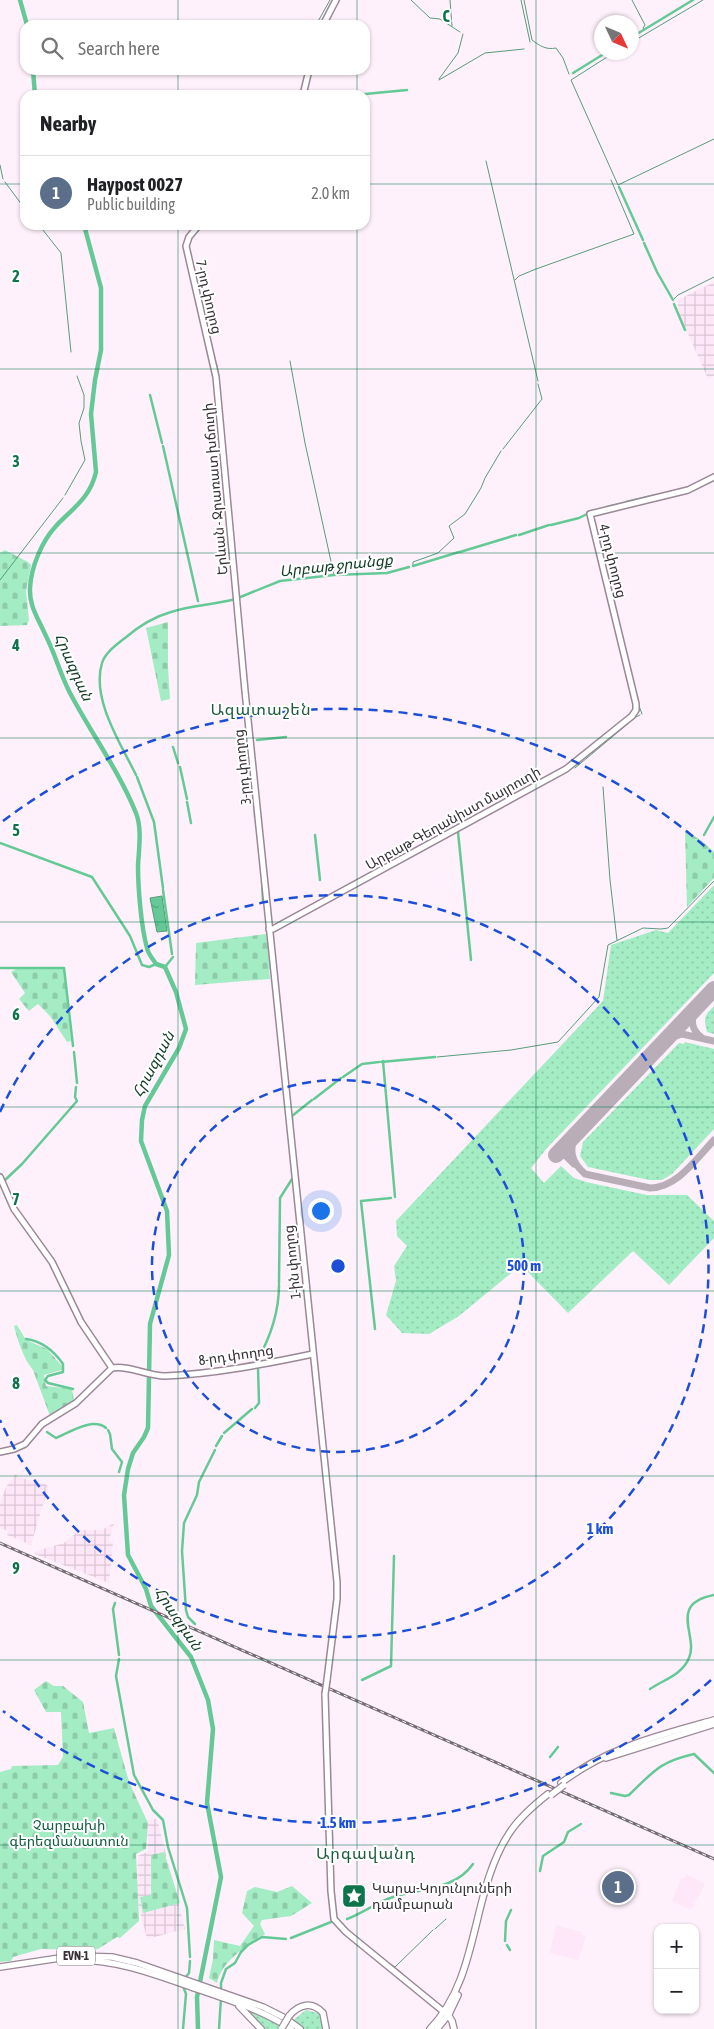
<!DOCTYPE html>
<html lang="en">
<head>
<meta charset="utf-8">
<style>
  :root { --surface:#fff; --page:#f6f6f6; --text:#202124; --muted:#757577; --line:#e0e0e0; --accent:#111827 }
  body { margin:0; font-family:"Asap Condensed","Noto Sans Armenian",sans-serif; background:var(--page); color:var(--text) }
  .controls { position:absolute; right:15px; bottom:15px; display:grid; overflow:hidden; border-radius:10px; box-shadow:0 1px 4px #0004 }
  .controls button { width:45px; height:45px; display:grid; place-items:center; padding:0; border:0; border-bottom:1px solid var(--line); background:var(--surface); color:var(--text); font:25px sans-serif }
  .compass { position:absolute; left:594px; top:15px; width:45px; height:45px; border-radius:50%; background:var(--surface); box-shadow:0 1px 4px #0004; rotate:134deg }
  .you { position:absolute; left:320px; top:1210px; width:18px; height:18px; margin:-12px; border:4px solid #fff; border-radius:50%; background:#1a73e8; box-shadow:0 0 0 8px #1a73e833 }
  .badge { display:grid; place-items:center; width:32px; height:32px; border-radius:50%; background:var(--accent); color:#fff; font-size:16px; font-weight:700 }
  .pin { position:absolute; translate:-50% -50%; border:2px solid #fff; box-shadow:0 1px 5px #0006 }
  .list { margin:0; padding:0; list-style:none }
  h2 { display:flex; justify-content:space-between; align-items:center; height:65px; margin:0; padding:0 20px; font-size:21px }
  h2 small { font-size:16px; font-weight:400; color:var(--muted) }
  .list li { display:grid; grid-template-columns:32px 1fr auto; gap:15px; align-items:center; box-sizing:border-box; height:75px; padding:0 20px; border-top:1px solid var(--line) }
  .list b { display:block; font-size:19px; white-space:nowrap }
  .list p { margin:0; font-size:16px; white-space:nowrap; color:var(--muted) }
  .list em { font-size:16px; font-style:normal; color:var(--muted) }
  .icon { flex:none; width:28px; height:28px; fill:none; stroke:currentColor; stroke-width:2; stroke-linecap:round; stroke-linejoin:round }
  .map { position:relative; flex:none; width:714px; height:2029px; overflow:hidden }
  .search { position:absolute; background:var(--surface); box-shadow:0 1px 4px #0004; left:20px; top:20px; width:350px; height:55px; display:flex; align-items:center; gap:12px; box-sizing:border-box; padding:0 18px; border-radius:15px; color:var(--muted); font-size:19px }
  .panel { position:absolute; background:var(--surface); box-shadow:0 1px 4px #0004; left:20px; top:90px; width:350px; height:140px; border-radius:15px }
  .map>svg:first-child { display:block }
  .built { fill:#fde7f8 }
  .industrial { fill:url(#industrial-grid) }
  .grass { fill:url(#grass-dots) }
  .cemetery { fill:url(#cemetery-stones) }
  .water { fill:url(#water-ripples); stroke:#589b7a }
  .lines { fill:none; stroke-linecap:round; stroke-linejoin:round }
  .stream { stroke:#589b7a; stroke-width:1 }
  .canal { stroke:#65c997; stroke-width:2.5 }
  .river { stroke:#65c997; stroke-width:4.5 }
  .taxiway { stroke:#b9aeb7; stroke-width:7 }
  .runway { stroke:#b9aeb7; stroke-width:16 }
  .major-casing { stroke:#9b8897; stroke-width:8 }
  .highway-casing { stroke:#9b8897; stroke-width:8 }
  .major { stroke:#fff; stroke-width:5 }
  .highway { stroke:#fff; stroke-width:5.5 }
  .rail-casing { stroke:#746b73; stroke-width:3 }
  .rail { stroke:#fff; stroke-width:1; stroke-dasharray:4; stroke-linecap:butt }
  .major-bridge-casing { stroke:#9b8897; stroke-width:8; stroke-linecap:butt }
  .highway-bridge-casing { stroke:#9b8897; stroke-width:8; stroke-linecap:butt }
  .major-bridge { stroke:#fff; stroke-width:5 }
  .highway-bridge { stroke:#fff; stroke-width:5.5 }
  .grid { fill:none; stroke:#0e744c; stroke-width:1; stroke-opacity:0.55 }
  .ring { fill:none; stroke:#1d4ed8; stroke-width:2.5; stroke-dasharray:9 6 }
  .labels { text-anchor:middle; dominant-baseline:central; stroke-width:4; stroke-linejoin:round; paint-order:stroke }
  .shield { fill:#fff; stroke:#746e73; stroke-width:1 }
  .shield-label { font-size:12px; font-weight:bold; fill:#383037 }
  .street-label { font-size:14px; fill:#383037; stroke:#fff }
  .park-label { font-size:14px; fill:#115e3e; stroke:#fff }
  .poi-label { font-size:14px; fill:#383037; stroke:#fff; text-anchor:start }
  .water-label { font-size:15px; font-style:italic; fill:#0f3b27; stroke:#fff }
  .quarter-label { font-size:16px; letter-spacing:1px; fill:#1d5b3e; stroke:#fff }
  .grid-label { font-size:16px; text-anchor:middle; font-weight:bold; fill:#0e744c; stroke:#fff; stroke-width:4; stroke-linejoin:round; paint-order:stroke }
  .centre { fill:#1d4ed8; stroke:#fff; stroke-width:2.5 }
  .ring-label { font-size:15px; text-anchor:middle; font-weight:bold; fill:#1d4ed8; stroke:#fff; stroke-width:4; stroke-linejoin:round; paint-order:stroke }
</style>
</head>
<body>
<div class="map">
<svg width="714" height="2029" viewBox="0 0 714 2029">
  <defs>
    <pattern id="industrial-grid" width="8" height="8" patternUnits="userSpaceOnUse" patternTransform="scale(1.25)"><rect width="8" height="8" fill="#fde7f8"/><path d="M0 4h8M4 0v8" fill="none" stroke="#dac6d5"/></pattern>
    <pattern id="grass-dots" width="8" height="8" patternUnits="userSpaceOnUse" patternTransform="scale(1.25)"><rect width="8" height="8" fill="#a3ecc4"/><path d="M2 2h.1M6 6h.1" fill="none" stroke="#8dcba9" stroke-width="1.8" stroke-linecap="round"/></pattern>
    <pattern id="cemetery-stones" width="16" height="16" patternUnits="userSpaceOnUse" patternTransform="scale(1.25)"><rect width="16" height="16" fill="#a3ecc4"/><path d="M2 7V4a2 2 0 0 1 4 0v3zM10 15v-3a2 2 0 0 1 4 0v3z" fill="#8dcba9"/></pattern>
    <pattern id="water-ripples" width="26" height="14" patternUnits="userSpaceOnUse" patternTransform="scale(1.25)"><rect width="26" height="14" fill="#65c997"/><path d="M2 4q2-2 4 0t4 0M15 11q2-2 4 0t4 0" fill="none" stroke="#54a47c"/></pattern>
  </defs>
  <rect width="100%" height="100%" fill="#fef1fb"/>
  <g class="built">
    <path d="M687,1874l18,10 -14,26 -19,-9 9,-22 4,-1z"/>
    <path d="M556,1925l25,7v3l5,2 -8,23 -28,-7z"/>
  </g>
  <g class="industrial">
    <path d="M714,282v94l-6,3 -30,-68v-11z"/>
    <path d="M16,1474l2,3 29,8 1,3 -17,57 -24,-10 1,-4 -8,-3v-24l6,-17z"/>
    <path d="M114,1523l-5,18 4,1 -4,41 -74,-29 1,-3 28,-8 16,-13h22z"/>
    <path d="M157,1819l28,110 -38,10 -10,-40 1,-43 9,-4 1,-4 -1,-28z"/>
  </g>
  <g class="grass">
    <path d="M714,885v88l-167,175 -16,20 13,15 17,-17 13,12 12,4 61,13h40l27,26v17l-45,47 -36,-34 -65,62 -47,-48 -62,51 -30,18 -27,-1 -16,-18 10,-34 -2,-15 13,-20 -10,-10 -1,-15 207,-220 8,-56 45,-15 12,3z"/>
    <path d="M714,1006v28l-7,-2c-3,-14 -4,-15 7,-26z"/>
    <path d="M685,1042l29,7v80l-42,45 -10,6h-13l-61,-13 -8,-11 3,-14 96,-99 5,1z"/>
    <path d="M245,2008l28,12 8,6 -2,3h-16z"/>
    <path d="M306,2010l12,3 3,3 2,13h-20l-11,-8z"/>
  </g>
  <g class="cemetery">
    <path d="M5,550l23,12 3,3 -5,26 3,29 -2,5 -27,1v-73z"/>
    <path d="M168,622v45l2,32 -9,2 -15,-73z"/>
    <path d="M685,830l17,11 12,11v26l-27,29z"/>
    <path d="M266,934l6,35 -3,1 1,9 -75,6 1,-42z"/>
    <path d="M16,969h48l7,72 -4,1 -17,-26 -12,-12 -9,7 -10,-12 6,-6 -14,-21z"/>
    <path d="M17,1325l9,15 21,9 15,17v4l-18,5 2,11 26,3 2,12 -24,15 -17,-46c-10,-12 -15,-29 -19,-44z"/>
    <path d="M46,1681l8,5h9l20,16 6,31 25,-5 15,54 19,41 -2,26 -10,5 3,63v4l-19,17 -3,-1 -19,12 -9,1 -48,-1 -28,8 -2,4 -11,1v-190l11,-3 1,-3 46,-1 5,-8 -2,-45h-15l-12,-22z"/>
    <path d="M164,1852l16,51 -37,10 -3,-16 11,-2v-40z"/>
    <path d="M292,1886l20,17 -21,13 -29,4 -2,4 5,10c-19,13 -42,25 -48,49l-8,-5 4,-19 1,-19 26,6 14,-20 -12,-13 5,-22 8,-4 22,5z"/>
  </g>
  <path class="water" d="M162,896l5,35 -10,1 -7,-34z"/>
  <g class="lines">
    <g class="stream">
      <path d="M411,0l19,18 10,1 20,13"/>
      <path d="M450,0l2,26"/>
      <path d="M521,0l9,42"/>
      <path d="M524,0l8,40c8,6 14,10 24,8l7,10 6,16"/>
      <path d="M632,0l13,25 -2,3 1,2"/>
      <path d="M316,25l14,-25"/>
      <path d="M632,42l71,-42"/>
      <path d="M615,52l-44,28 47,105 96,-46"/>
      <path d="M439,79l19,-26 5,-19"/>
      <path d="M439,80l46,-27 39,-4"/>
      <path d="M486,161l52,220"/>
      <path d="M0,165l3,14"/>
      <path d="M5,182l20,27"/>
      <path d="M39,225l22,28 10,99"/>
      <path d="M515,280l4,-4 17,-7 98,-35 -23,-54"/>
      <path d="M673,300l5,-5 36,-18"/>
      <path d="M290,361l15,82 29,132"/>
      <path d="M503,449l39,-50 -4,-15"/>
      <path d="M65,495l20,-35 -4,-19 -2,-18 5,-15v-13l-7,-19"/>
      <path d="M413,566v-4l25,-9 16,-15 -5,-12 16,-12 16,-26 4,-10 16,-27"/>
      <path d="M0,580l63,-82"/>
      <path d="M638,703l4,11"/>
      <path d="M575,768l61,-51 4,-2"/>
      <path d="M603,787l7,93 7,60"/>
      <path d="M437,1057l74,-7 47,-8 41,-45 9,-52 35,-17 18,1 7,-1 46,-47"/>
      <path d="M435,1929l11,-10"/>
      <path d="M389,1963l6,4 38,-37"/>
      <path d="M397,1969l7,6"/>
    </g>
    <g class="canal">
      <path d="M632,37l61,-37"/>
      <path d="M573,73l34,-21"/>
      <path d="M365,94l42,-4"/>
      <path d="M361,95h1"/>
      <path d="M619,187l24,53"/>
      <path d="M196,232l7,-7"/>
      <path d="M644,243l13,29 16,28"/>
      <path d="M674,304l11,26"/>
      <path d="M216,364l2,11"/>
      <path d="M150,395l12,48"/>
      <path d="M163,446l35,155"/>
      <path d="M626,502l30,-7"/>
      <path d="M607,507l17,-4"/>
      <path d="M551,525l28,-7 10,-5"/>
      <path d="M519,535l30,-10"/>
      <path d="M460,552l56,-17"/>
      <path d="M413,566l46,-14"/>
      <path d="M238,598l42,-17 54,-6 53,-2 22,-6"/>
      <path d="M257,740l29,-3"/>
      <path d="M173,747l5,16"/>
      <path d="M180,767l7,32"/>
      <path d="M136,775c-15,-31 -45,-76 -34,-112 3,-10 14,-18 23,-25 14,-12 28,-21 46,-26 21,-7 43,-7 64,-13"/>
      <path d="M137,777l17,45 9,66"/>
      <path d="M187,802l4,21"/>
      <path d="M255,809v8"/>
      <path d="M458,832l13,128"/>
      <path d="M315,835l5,45"/>
      <path d="M704,835l10,-18"/>
      <path d="M0,843l92,34 38,59 12,29 7,2 7,-3"/>
      <path d="M262,881l1,20"/>
      <path d="M163,890l9,64"/>
      <path d="M165,967l8,-10"/>
      <path d="M0,968h64l9,78"/>
      <path d="M74,1052l3,31"/>
      <path d="M383,1061l12,136"/>
      <path d="M381,1062l54,-5"/>
      <path d="M343,1077l19,-13 17,-2"/>
      <path d="M314,1099l27,-21"/>
      <path d="M292,1126v-10l20,-16"/>
      <path d="M5,1183l-1,-2 18,-17 55,-63 -2,-4 1,-10"/>
      <path d="M279,1283l1,-85 12,-19"/>
      <path d="M375,1329l-14,-128 30,-3"/>
      <path d="M26,1339c15,2 28,12 37,25v8l-15,4 -3,4 3,3 25,6"/>
      <path d="M257,1361c13,-23 22,-50 22,-76"/>
      <path d="M255,1408l4,-5 -1,-35"/>
      <path d="M108,1430l2,4 2,15 10,13 -3,10"/>
      <path d="M47,1432l9,6c14,-6 37,-21 50,-10"/>
      <path d="M224,1433l28,-24"/>
      <path d="M216,1446l6,-10"/>
      <path d="M115,1603l-2,6 6,46"/>
      <path d="M195,1624l-7,-7 -2,-7 -4,-59 2,-28 13,-28 2,-13 16,-32"/>
      <path d="M119,1659l-3,17 18,99 19,35 10,10 5,27 19,61 3,49"/>
      <path d="M362,1680l29,-14 3,-110"/>
      <path d="M650,1689c13,-9 32,-14 39,-31 10,-22 -22,-54 25,-63"/>
      <path d="M550,1757l8,-10"/>
      <path d="M611,1793l14,3 4,-1c25,-24 30,-33 65,-41l20,19"/>
      <path d="M540,1871l3,-15 21,-14 4,-10 13,-8"/>
      <path d="M347,1919c16,-6 30,-17 46,-22 28,-9 62,-7 80,-33"/>
      <path d="M291,1938l40,-16"/>
      <path d="M505,1941l1,-20 5,-11"/>
      <path d="M507,1945l3,5"/>
      <path d="M184,1979l5,-6 1,-12"/>
      <path d="M183,1986l3,8 -3,35"/>
      <path d="M221,1993v-10l5,-14 9,-6 6,-11 7,-7 14,-8 24,2"/>
      <path d="M219,2029l2,-31"/>
    </g>
    <g class="river">
      <path d="M20,0l7,25"/>
      <path d="M33,70l2,25"/>
      <path d="M84,225l17,63v62l-6,30 -4,34 5,58c-6,26 -23,36 -40,54 -14,15 -25,41 -26,62 -1,18 8,30 15,46 10,19 15,40 25,59 21,40 49,78 66,120 6,15 3,36 2,52 0,23 3,61 9,83 1,6 6,11 9,16l9,3 11,25 10,37 -7,19 -34,58 -3,14 -1,21 26,70 2,44 -19,69 -2,104 -4,9 -11,16 -5,16 -4,26 4,60 18,34 5,17 40,51 17,43 5,29 -6,74 14,74 -24,120 1,32"/>
    </g>
    <g class="taxiway">
      <path d="M695,1009c-4,12 -4,20 6,28"/>
      <path d="M667,1039l15,-5 32,7"/>
      <path d="M577,1133c-9,16 -6,29 8,41l65,14c28,-1 46,-29 64,-48"/>
      <path d="M560,1150l14,14"/>
    </g>
    <path class="runway" d="M556,1155l158,-166"/>
    <defs>
      <g id="major">
        <path d="M323,25l13,-25"/>
        <path d="M303,95l6,-25"/>
        <path d="M199,225l-10,12 -3,9 30,131 29,314 92,891v17l-10,81"/>
        <path d="M269,929h4l293,-160 66,-53 4,-6v-6l-46,-190 98,-24 26,-13"/>
        <path d="M0,1177l14,32 38,53 29,60 31,46"/>
        <path d="M0,1452l14,-3 11,-5 17,-20 34,-21 36,-35c17,-3 35,8 53,8 49,-2 100,-12 148,-22"/>
        <path d="M325,1694l6,197 3,28 12,13 98,80"/>
      </g>
      <g id="highway">
        <path d="M606,1758l108,-34"/>
        <path d="M561,1783c45,-35 99,-48 153,-63"/>
        <path d="M74,1960c44,-1 85,16 126,30 31,11 63,20 91,39"/>
        <path d="M0,1967l73,-11 39,1 25,6 126,44 22,11 15,11"/>
        <path d="M239,2006l22,23"/>
        <path d="M447,2013l5,8 2,8"/>
        <path d="M289,2016c10,-12 23,-15 34,-3l3,16"/>
        <path d="M430,2029c51,-53 40,-137 80,-197 10,-15 24,-27 38,-38"/>
        <path d="M437,2029l12,-15 9,-19"/>
      </g>
    </defs>
    <use href="#major" class="major-casing"/>
    <use href="#highway" class="highway-casing"/>
    <use href="#major" class="major"/>
    <use href="#highway" class="highway"/>
    <defs>
      <path id="rail" d="M0,1543l714,316"/>
    </defs>
    <use href="#rail" class="rail-casing"/>
    <use href="#rail" class="rail"/>
    <defs>
      <path id="major-bridge" d="M325,1694l2,-14"/>
      <g id="highway-bridge">
        <path d="M551,1795l13,-10"/>
        <path d="M282,2028l7,-12"/>
      </g>
    </defs>
    <use href="#major-bridge" class="major-bridge-casing"/>
    <use href="#highway-bridge" class="highway-bridge-casing"/>
    <use href="#major-bridge" class="major-bridge"/>
    <use href="#highway-bridge" class="highway-bridge"/>
  </g>
  <path class="grid" d="M178,0v25M357,0v25M536,0v2029M178,70v25M357,70v25M0,184h25M365,184h349M178,225v1804M357,225v1804M0,369h714M0,553h714M0,738h714M0,922h714M0,1107h714M0,1291h714M0,1476h714M0,1660h714M0,1845h714"/>
  <g class="ring">
    <circle cx="338" cy="1266" r="186"/>
    <path d="M0 1112A371 371 0 1 1 0 1420"/>
    <path d="M711 1680A557 557 0 0 1 3 1711M3 821A557 557 0 0 1 711 852"/>
  </g>
  <defs>
    <symbol id="sight-square" viewBox="-11 -11 22 22"><rect x="-9" y="-9" width="18" height="18" rx="4" fill="#0e744c" stroke="#fff"/><path d="M0-6L1.8-2.2L6-1.7L2.9 1.2L3.7 5.4L0 3.3L-3.7 5.4L-2.9 1.2L-6-1.7L-1.8-2.2Z" fill="#fff"/></symbol>
  </defs>
  <g fill-rule="evenodd">
    <use href="#sight-square" x="340" y="1882" width="28" height="28"/>
  </g>
  <g class="labels">
    <rect class="shield" x="57" y="1946.5" width="38" height="19" rx="4"/>
    <g class="shield-label">
      <text x="76" y="1956">EVN-1</text>
    </g>
    <g class="street-label">
      <text transform="translate(209 297) rotate(77)">7-րդ փողոց</text>
      <text transform="translate(215 489) rotate(-95)">Երևան - Ջրառատ խճուղի</text>
      <text transform="translate(613 561) rotate(76)">4-րդ փողոց</text>
      <text transform="translate(242 767) rotate(-96)">3-րդ փողոց</text>
      <text transform="translate(453 818) rotate(-29)">Արբաթ-Գեղանիստ մայրուղի</text>
      <text transform="translate(292 1262) rotate(-96)">1-ին փողոց</text>
      <text transform="translate(236 1355) rotate(-8)">8-րդ փողոց</text>
    </g>
    <g class="park-label">
      <text x="69" y="1825">Չարբախի<tspan x="69" dy="16">գերեզմանատուն</tspan></text>
    </g>
    <g class="poi-label">
      <text x="372" y="1888">Կարա-Կոյունլուների<tspan x="372" dy="16">դամբարան</tspan></text>
    </g>
    <g class="water-label">
      <text transform="translate(336 565) rotate(-6)">Արբաթ ջրանցք</text>
      <text transform="translate(74 667) rotate(66)">Հրազդան</text>
      <text transform="translate(153 1064) rotate(-62)">Հրազդան</text>
      <text transform="translate(179 1619) rotate(56)">Հրազդան</text>
    </g>
    <g class="quarter-label">
      <text x="261" y="709">Ազատաշեն</text>
      <text x="366" y="1853">Արգավանդ</text>
    </g>
  </g>
  <g class="grid-label">
    <text x="446" y="22">C</text>
    <text x="16" y="282">2</text>
    <text x="16" y="467">3</text>
    <text x="16" y="651">4</text>
    <text x="16" y="836">5</text>
    <text x="16" y="1020">6</text>
    <text x="16" y="1205">7</text>
    <text x="16" y="1389">8</text>
    <text x="16" y="1574">9</text>
  </g>
  <circle cx="338" cy="1266" r="8" class="centre"/>
  <g class="ring-label">
    <text x="524" y="1271">500 m</text>
    <text x="600" y="1534">1 km</text>
    <text x="338" y="1828">1.5 km</text>
  </g>
</svg>
<div class="controls">
<button>+</button>
<button>−</button>
</div>
<svg class="compass" viewBox="-18 -18 36 36"><path d="M0-13l5 13h-10z" fill="#e53935"/><path d="M0 13l5-13h-10z" fill="#757577"/></svg>
<div class="you"></div>
<div class="pin badge" style="left:618px;top:1887px;background:#5c6f8a">1</div>
<div class="search"><svg class="icon" aria-label="search" viewBox="0 0 24 24"><circle cx="10" cy="10" r="6"/><path d="M15 15l6 6"/></svg>Search here</div>
<section class="panel">
<h2>Nearby<small></small></h2>
<ul class="list">
<li><span class="badge" style="background:#5c6f8a">1</span><div><b>Haypost 0027</b><p>Public building</p></div><em>2.0 km</em></li>
</ul>
</section>
</div>
</body>
</html>
